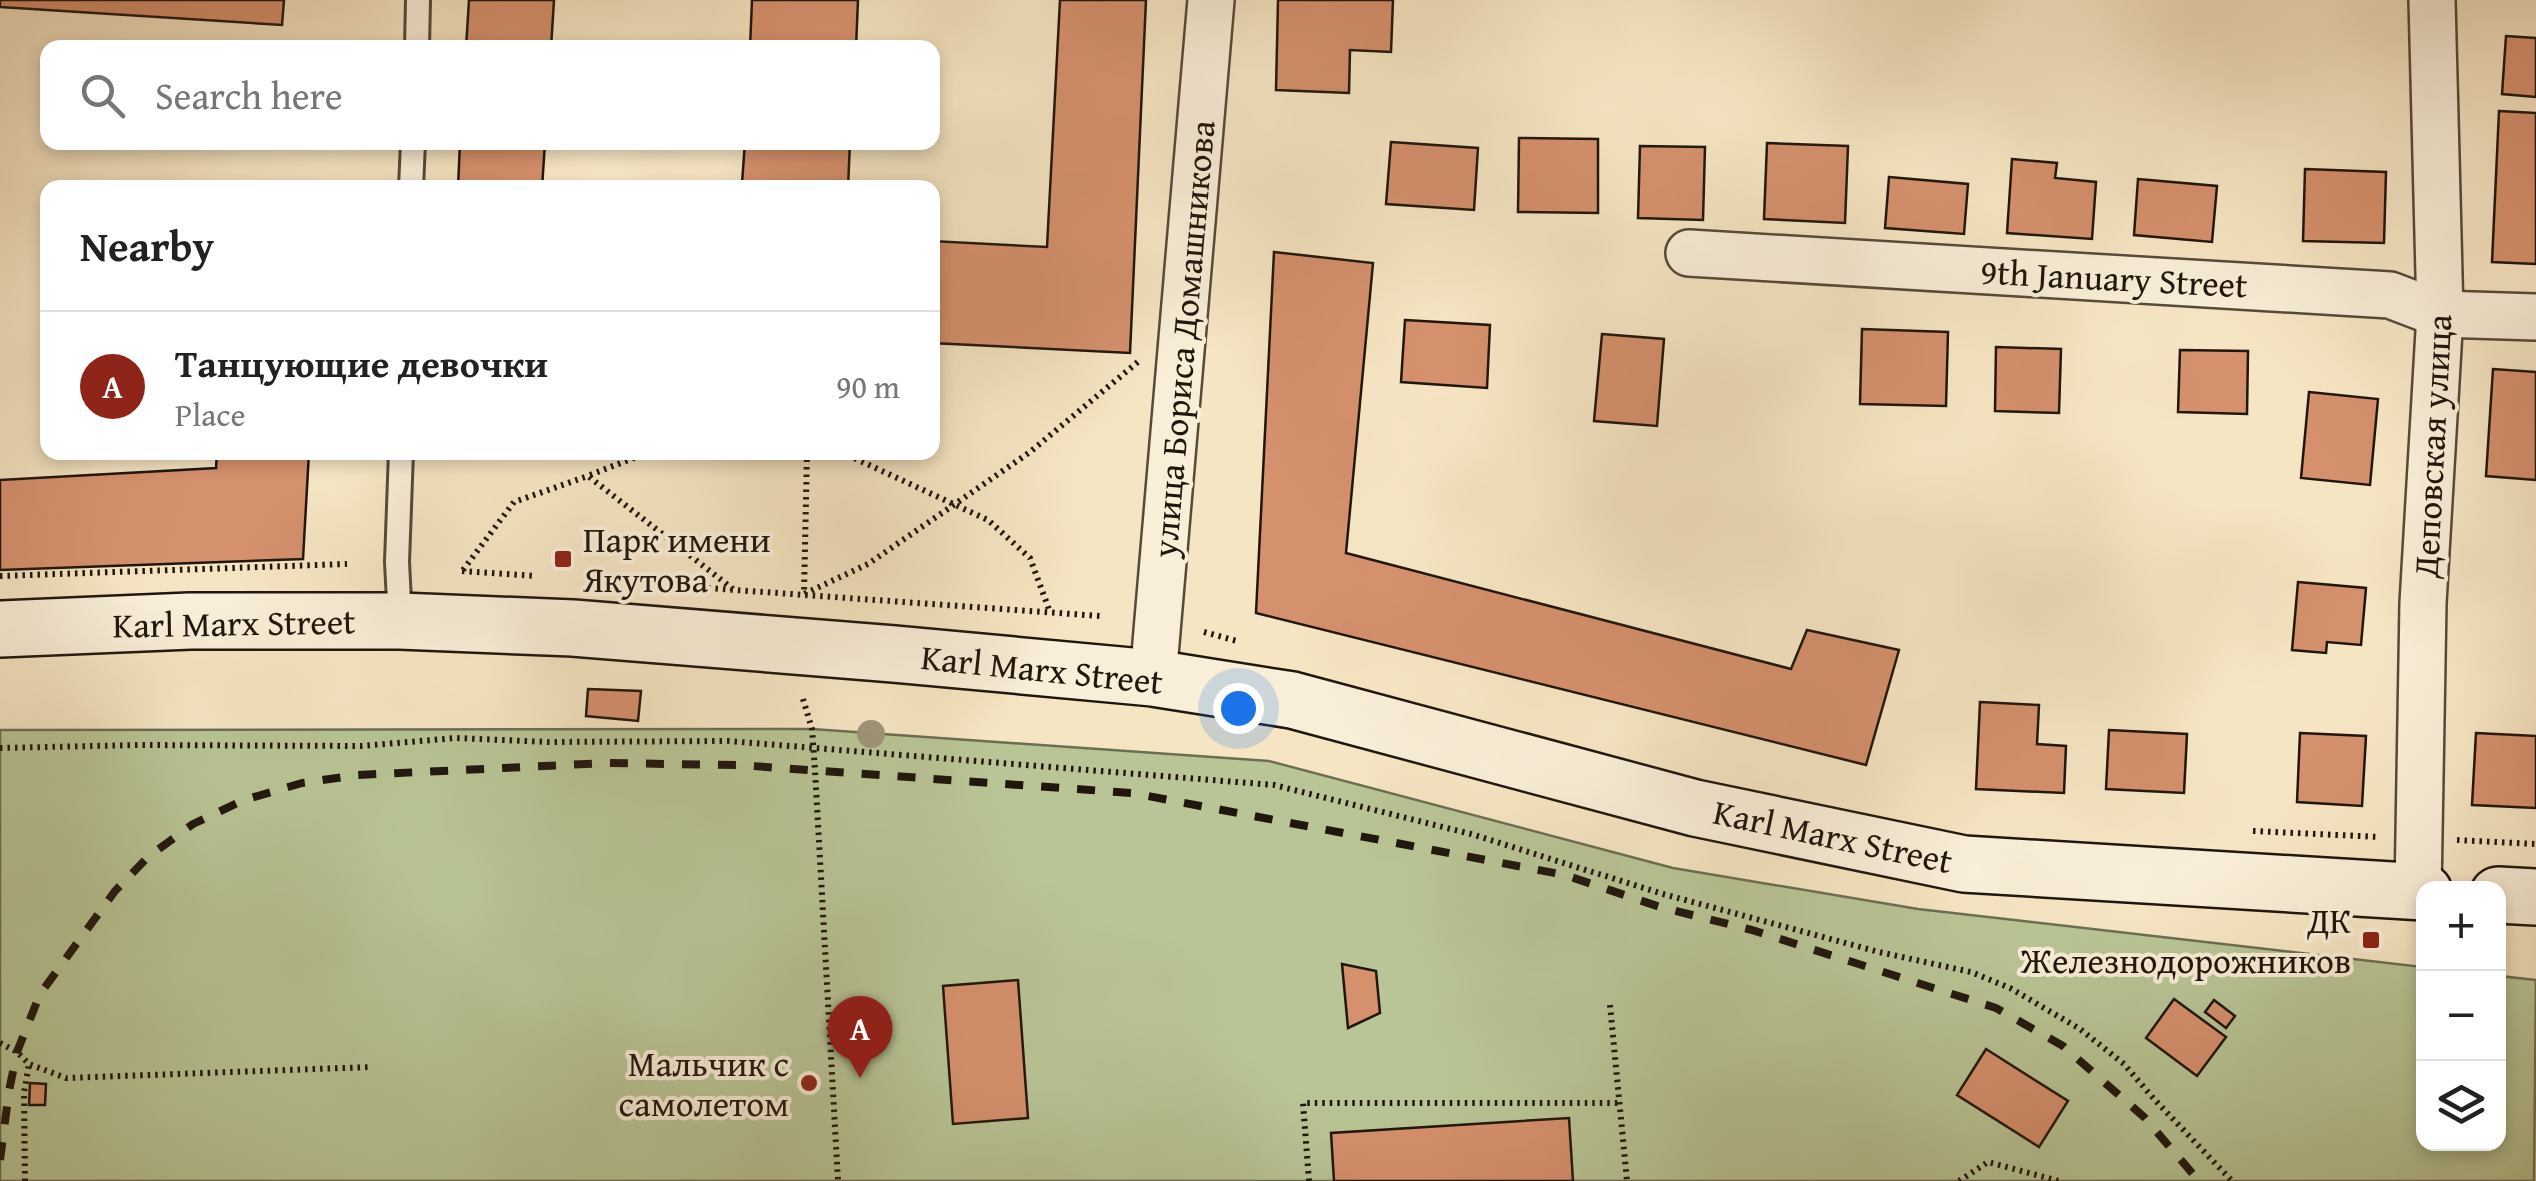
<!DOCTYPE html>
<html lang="en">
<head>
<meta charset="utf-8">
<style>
  :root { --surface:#fff; --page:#f6f6f6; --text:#222; --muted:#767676; --line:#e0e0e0; --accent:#8f2418 }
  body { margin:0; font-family:"Gentium Book Plus",serif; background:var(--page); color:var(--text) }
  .controls { position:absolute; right:30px; bottom:30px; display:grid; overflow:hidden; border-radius:20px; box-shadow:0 5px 15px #0003 }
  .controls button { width:90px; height:90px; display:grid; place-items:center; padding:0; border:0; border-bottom:2px solid var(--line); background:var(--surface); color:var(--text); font:50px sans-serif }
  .you { position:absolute; left:1238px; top:708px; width:35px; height:35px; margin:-25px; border:8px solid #fff; border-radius:50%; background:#1a73e8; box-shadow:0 0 0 15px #1a73e833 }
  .badge { display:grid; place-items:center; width:65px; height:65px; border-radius:50%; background:var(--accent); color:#fff; font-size:32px; font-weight:700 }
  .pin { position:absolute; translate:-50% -82px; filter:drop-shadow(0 2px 5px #0008) }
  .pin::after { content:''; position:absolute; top:52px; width:35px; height:30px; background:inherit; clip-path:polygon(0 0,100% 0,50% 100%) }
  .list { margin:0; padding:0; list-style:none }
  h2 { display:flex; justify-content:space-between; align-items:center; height:130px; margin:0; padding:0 40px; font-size:42px }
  h2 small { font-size:32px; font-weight:400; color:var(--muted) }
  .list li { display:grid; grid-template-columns:65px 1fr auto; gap:30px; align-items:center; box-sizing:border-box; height:150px; padding:0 40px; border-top:2px solid var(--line) }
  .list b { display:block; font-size:38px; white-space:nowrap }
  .list p { margin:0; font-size:32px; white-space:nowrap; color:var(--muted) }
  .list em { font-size:32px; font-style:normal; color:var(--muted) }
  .icon { flex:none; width:55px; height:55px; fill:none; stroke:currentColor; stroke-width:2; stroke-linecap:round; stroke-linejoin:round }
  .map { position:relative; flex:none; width:2536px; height:1181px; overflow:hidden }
  .search { position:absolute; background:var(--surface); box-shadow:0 5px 15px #0003; left:40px; top:40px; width:900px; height:110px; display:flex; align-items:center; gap:25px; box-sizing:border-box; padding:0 35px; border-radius:20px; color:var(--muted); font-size:38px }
  .panel { position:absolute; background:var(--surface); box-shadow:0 5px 15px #0003; left:40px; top:180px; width:900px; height:280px; border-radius:20px }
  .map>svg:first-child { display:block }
  .green { fill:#b9c596; stroke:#6c6e52; stroke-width:2.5 }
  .building { fill:#d5906d; stroke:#20160e; stroke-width:2.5 }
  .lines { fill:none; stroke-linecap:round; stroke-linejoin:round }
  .lane-casing { stroke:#564a3b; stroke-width:28 }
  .street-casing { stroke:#564a3b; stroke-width:50 }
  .secondary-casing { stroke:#20160e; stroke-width:60 }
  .path { stroke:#20160e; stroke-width:6; stroke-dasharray:2.5 5; stroke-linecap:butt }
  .lane { stroke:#f9eed8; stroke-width:22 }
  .street { stroke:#f9eed8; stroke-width:45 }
  .secondary { stroke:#f9eed8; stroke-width:55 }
  .rail { stroke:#20160e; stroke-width:8; stroke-dasharray:18 18; stroke-linecap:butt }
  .tree { fill:#9e957a }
  .poi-dot { fill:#8f2418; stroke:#f9eed8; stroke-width:4 }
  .labels { text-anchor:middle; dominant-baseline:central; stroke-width:8; stroke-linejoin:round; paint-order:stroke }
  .street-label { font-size:35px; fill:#20160e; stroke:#f9eed8 }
  .poi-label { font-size:35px; fill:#20160e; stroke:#f9eed8; text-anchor:end }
</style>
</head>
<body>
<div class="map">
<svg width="2536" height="1181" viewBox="0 0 2536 1181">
  <rect width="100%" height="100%" fill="#f6e5c3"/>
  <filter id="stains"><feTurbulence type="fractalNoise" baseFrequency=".002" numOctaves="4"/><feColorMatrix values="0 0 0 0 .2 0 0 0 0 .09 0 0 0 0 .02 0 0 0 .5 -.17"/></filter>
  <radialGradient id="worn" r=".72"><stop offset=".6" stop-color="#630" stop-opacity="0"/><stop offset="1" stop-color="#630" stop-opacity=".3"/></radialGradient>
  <path class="green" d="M812,729l457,32 404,107 245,41 505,58 1,177h74l1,-168 37,4 -2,201h-2534v-451z"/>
  <g class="building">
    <path d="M0,0h284l-2,25 -282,-18z"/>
    <path d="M469,0h85l-3,48h-85z"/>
    <path d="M752,0h106l-2,48h-106z"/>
    <path d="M1060,0h86l-16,353 -198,-10v-102l115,6z"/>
    <path d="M1278,0h115l-2,52 -41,-2 -1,43 -73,-3z"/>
    <path d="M2506,36l30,2v59l-34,-3z"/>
    <path d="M2499,111l37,2v151l-44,-2z"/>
    <path d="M1519,138l79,1v74l-80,-1z"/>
    <path d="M460,142h85l-3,46h-84z"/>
    <path d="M745,142h105l-2,46h-72v-4l-34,-1z"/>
    <path d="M1391,142l87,6 -4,62 -88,-6z"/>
    <path d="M1767,143l81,3 -3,77 -81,-4z"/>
    <path d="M1640,146l65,1 -2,73 -65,-2z"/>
    <path d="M2012,159l45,4 -2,15 41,4 -4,57 -85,-6z"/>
    <path d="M2305,169l81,3 -2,71 -81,-2z"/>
    <path d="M1889,177l79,7 -4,50 -79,-6z"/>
    <path d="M2138,179l79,7 -5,56 -78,-7z"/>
    <path d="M1274,252l99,11 -27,290 445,116 16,-39 92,20 -33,115 -610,-152z"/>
    <path d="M1405,320l85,5 -3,63 -86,-6z"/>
    <path d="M1862,329l86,3 -2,74 -86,-2z"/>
    <path d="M1602,334l62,5 -7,87 -63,-5z"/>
    <path d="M1996,347l65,2 -2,64 -64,-2z"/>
    <path d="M2180,350l68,1 -1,63 -69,-2z"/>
    <path d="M2493,369l43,3v108l-50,-4z"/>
    <path d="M2309,392l69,7 -8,86 -69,-7z"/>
    <path d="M217,452h92l-6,107 -303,11v-90l216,-12z"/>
    <path d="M2298,582l68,6 -5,57 -34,-3 -1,11 -34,-3z"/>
    <path d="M588,689l53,2 -3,30 -52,-5z"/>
    <path d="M1980,702l59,3 -2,39 29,2 -2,47 -88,-4z"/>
    <path d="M2109,730l78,4 -3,59 -78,-4z"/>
    <path d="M2300,733l66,3 -4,70 -65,-4z"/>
    <path d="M2476,733l60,3v72l-64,-3z"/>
    <path d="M1342,964l34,7 4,42 -32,15z"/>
    <path d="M1018,980l10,138 -75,6 -10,-138z"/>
    <path d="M2174,999l52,38 -29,39 -51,-38z"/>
    <path d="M2214,1000l21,16 -9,12 -21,-16z"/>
    <path d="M1986,1049l82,52 -29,46 -82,-52z"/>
    <path d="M30,1083l16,1 -1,21h-16z"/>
    <path d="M1569,1118l4,63h-239l-3,-48z"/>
  </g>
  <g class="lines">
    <defs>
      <g id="lane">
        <path d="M417,48l1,-48"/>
        <path d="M411,188l2,-46"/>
        <path d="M400,621l-3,-59 4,-110"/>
      </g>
      <g id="street">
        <path d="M1689,253l701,42 50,19 96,3"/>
        <path d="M1153,678l58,-678"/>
        <path d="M2418,892l5,-289 17,-289 -8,-314"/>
      </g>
      <g id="secondary">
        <path d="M0,629l190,-8h210l173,7 321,26 259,24 139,22 403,108 269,56 460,28"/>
        <path d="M2498,895l38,2"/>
      </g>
    </defs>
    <use href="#lane" class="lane-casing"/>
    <use href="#street" class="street-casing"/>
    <use href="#secondary" class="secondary-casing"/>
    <g class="path">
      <path d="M807,452l-3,142 64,-30 87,-60 75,-52 109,-91"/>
      <path d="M841,452l147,68 42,38 20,54"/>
      <path d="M590,475l59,-23"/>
      <path d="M463,570l51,-68 74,-26 145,113"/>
      <path d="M462,571l74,5"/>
      <path d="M0,576l347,-12"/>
      <path d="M693,587l407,29"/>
      <path d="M1204,632l33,9"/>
      <path d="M803,699l9,30 3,41 23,411"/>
      <path d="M0,748l139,-3 222,1 95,-8 93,4 179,-1 546,44 197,49 192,60 216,58 92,20 39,16 70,41 44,35 30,35 78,82"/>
      <path d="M2253,831l127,6"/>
      <path d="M2457,840l79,4"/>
      <path d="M1610,1005l17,176"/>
      <path d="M0,1043l17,9 12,12 37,14 305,-11"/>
      <path d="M25,1181l-1,-88 5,-29"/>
      <path d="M1309,1181l-6,-78h316"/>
      <path d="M1959,1181l29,-19 71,19"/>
    </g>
    <use href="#lane" class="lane"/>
    <use href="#street" class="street"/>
    <use href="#secondary" class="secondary"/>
    <path class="rail" d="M0,1160l9,-69 8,-39 23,-58 75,-103 33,-34 45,-33 51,-24 58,-17 56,-8 248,-12 132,2 394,28 433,82 95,32 92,23 244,78 67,38 81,71 55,64"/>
  </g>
  <circle class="tree" cx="871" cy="734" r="14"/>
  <g class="poi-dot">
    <rect x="553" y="549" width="20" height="20" rx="5"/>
    <rect x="2361" y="930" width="20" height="20" rx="5"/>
    <circle cx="809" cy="1083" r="10"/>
  </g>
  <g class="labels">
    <g class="street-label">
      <text transform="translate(2114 278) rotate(3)">9th January Street</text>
      <text transform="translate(1183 339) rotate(-85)">улица Бориса Домашникова</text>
      <text transform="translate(2432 446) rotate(-87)">Деповская улица</text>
      <text transform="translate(234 623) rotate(-1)">Karl Marx Street</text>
      <text transform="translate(1042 669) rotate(6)">Karl Marx Street</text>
      <text transform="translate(1833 836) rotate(12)">Karl Marx Street</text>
    </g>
    <g class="poi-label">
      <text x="583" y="539" text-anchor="start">Парк имени<tspan x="583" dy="40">Якутова</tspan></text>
      <text x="2351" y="920">ДК<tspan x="2351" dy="40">Железнодорожников</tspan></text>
      <text x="789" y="1063">Мальчик с<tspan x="789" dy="40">самолетом</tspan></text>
    </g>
  </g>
  <rect width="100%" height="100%" filter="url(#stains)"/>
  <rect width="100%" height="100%" fill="url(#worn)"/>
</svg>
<div class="controls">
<button>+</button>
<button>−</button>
<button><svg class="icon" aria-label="layers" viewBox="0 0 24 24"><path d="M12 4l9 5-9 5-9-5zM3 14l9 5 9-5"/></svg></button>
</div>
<div class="you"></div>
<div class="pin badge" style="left:860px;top:1078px">A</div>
<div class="search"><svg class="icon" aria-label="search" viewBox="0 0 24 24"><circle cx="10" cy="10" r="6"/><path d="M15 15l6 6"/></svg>Search here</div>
<section class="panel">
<h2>Nearby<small></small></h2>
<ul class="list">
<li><span class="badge">A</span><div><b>Танцующие девочки</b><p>Place</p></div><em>90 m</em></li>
</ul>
</section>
</div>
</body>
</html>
